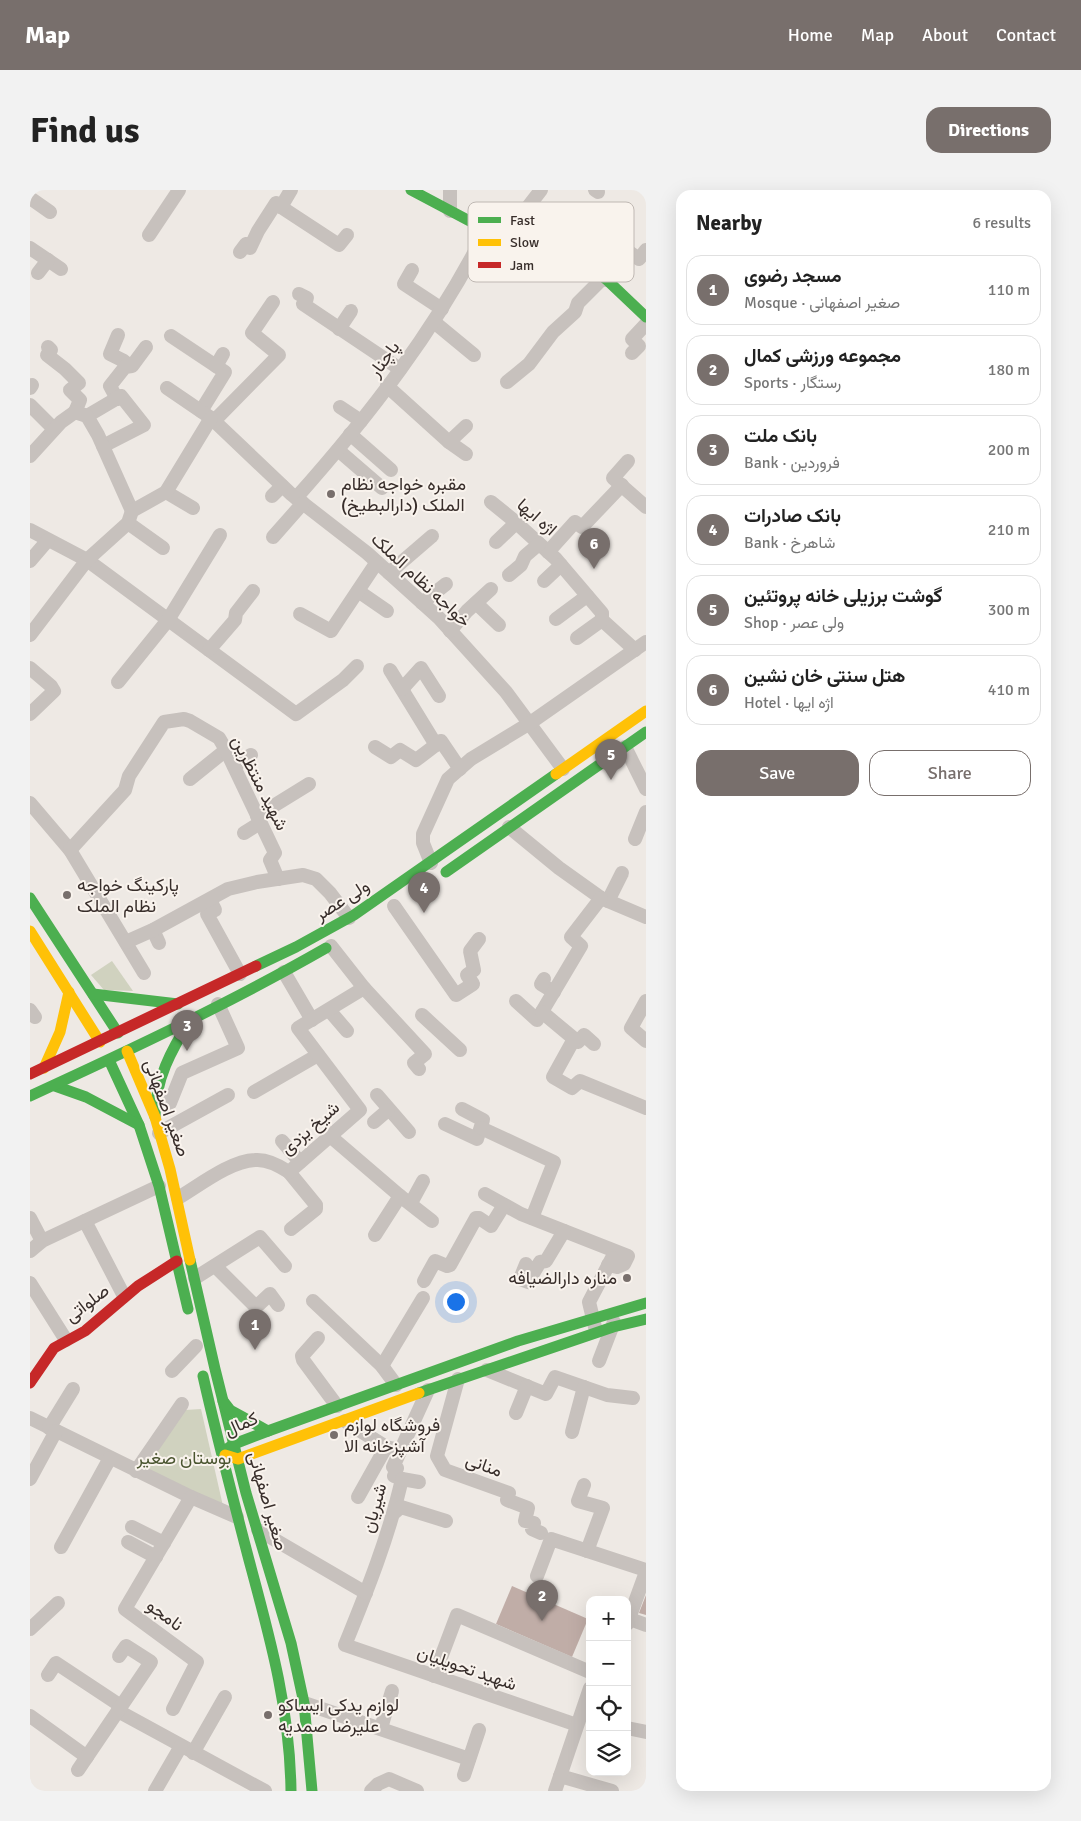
<!DOCTYPE html>
<html lang="en">
<head>
<meta charset="utf-8">
<style>
  :root { --surface:#fff; --page:#f2f2f2; --text:#222; --muted:#767676; --line:#e0e0e0; --accent:#786f6c }
  body { margin:0; font-family:Signika,Vazirmatn,sans-serif; background:var(--page); color:var(--text) }
  .controls { position:absolute; right:15px; bottom:15px; display:grid; overflow:hidden; border-radius:10px; box-shadow:0 5px 20px #0002 }
  .controls button { width:45px; height:45px; display:grid; place-items:center; padding:0; border:0; border-bottom:1px solid var(--line); background:var(--surface); color:var(--text); font:25px sans-serif }
  .you { position:absolute; left:425px; top:1111px; width:18px; height:18px; margin:-12px; border:4px solid #fff; border-radius:50%; background:#1a73e8; box-shadow:0 0 0 8px #1a73e833 }
  .badge { display:grid; place-items:center; width:32px; height:32px; border-radius:50%; background:var(--accent); color:#fff; font-size:16px; font-weight:700 }
  .pin { position:absolute; translate:-50% -41px; filter:drop-shadow(0 1px 2px #0008) }
  .pin::after { content:''; position:absolute; top:26px; width:18px; height:15px; background:inherit; clip-path:polygon(0 0,100% 0,50% 100%) }
  .list { margin:0; padding:0; list-style:none }
  h2 { display:flex; justify-content:space-between; align-items:center; height:65px; margin:0; padding:0 20px; font-size:21px }
  h2 small { font-size:16px; font-weight:400; color:var(--muted) }
  .list li { display:grid; grid-template-columns:32px 1fr auto; gap:15px; align-items:center; box-sizing:border-box; height:70px; margin:0 10px 10px; padding:0 10px; border:1px solid var(--line); border-radius:15px }
  .list b { display:block; font-size:19px; white-space:nowrap }
  .list p { margin:0; font-size:16px; white-space:nowrap; color:var(--muted) }
  .list em { font-size:16px; font-style:normal; color:var(--muted) }
  .actions { display:flex; gap:10px; padding:15px 20px }
  .actions a { flex:1; padding:11px 0; border:1px solid var(--accent); border-radius:15px; text-align:center; font-size:18px; color:var(--accent) }
  .actions .main { background:var(--accent); color:#fff }
  .icon { flex:none; width:28px; height:28px; fill:none; stroke:currentColor; stroke-width:2; stroke-linecap:round; stroke-linejoin:round }
  .map { position:relative; flex:none; width:616px; height:1601px; overflow:hidden; border-radius:15px }
  header { display:flex; align-items:center; gap:30px; box-sizing:border-box; height:70px; padding:0 25px; background:var(--accent); color:#fff }
  header strong { font-size:24px }
  nav { display:flex; gap:28px; margin-inline-start:auto; font-size:18px }
  .intro { display:flex; align-items:center; justify-content:space-between; box-sizing:border-box; height:120px; padding:0 30px }
  h1 { margin:0; font-size:35px }
  .button { padding:12px 22px; border-radius:15px; background:var(--accent); color:#fff; font-size:18px; font-weight:700 }
  main { display:flex; gap:30px; padding:0 30px }
  aside { flex:1; background:var(--surface); border-radius:15px; box-shadow:0 5px 20px #0002 }
  .map>svg:first-child { display:block }
  .green { fill:#d0d2bf }
  .building { fill:#c0ada7 }
  .lines { fill:none; stroke-linecap:round; stroke-linejoin:round }
  .street { stroke:#c7c1bd; stroke-width:14 }
  .fast { stroke:#4caf50; stroke-width:11 }
  .slow { stroke:#ffc107; stroke-width:11 }
  .jam { stroke:#c62828; stroke-width:11 }
  .poi-dot { fill:#786f6c; stroke:#f9f3ed; stroke-width:2 }
  .labels { text-anchor:middle; dominant-baseline:central; stroke-width:4; stroke-linejoin:round; paint-order:stroke }
  .street-label { font-size:18px; fill:#382e2b; stroke:#f9f3ed }
  .poi-label { font-size:18px; fill:#382e2b; stroke:#f9f3ed; text-anchor:start }
  .park-label { font-size:18px; fill:#4a5530; stroke:#f9f3ed }
  .key { fill:#f9f3ed; stroke:#bfb8b3; stroke-width:1 }
  .key-label { font-size:14px; fill:#382e2b }
</style>
</head>
<body>
<header>
<strong>Map</strong>
<nav><a>Home</a><a>Map</a><a>About</a><a>Contact</a></nav>
</header>
<div class="intro"><h1>Find us</h1><a class="button">Directions</a></div>
<main>
<div class="map">
<svg width="616" height="1601" viewBox="0 0 616 1601">
  <rect width="100%" height="100%" fill="#eee9e4"/>
  <g class="green">
    <path d="M82,771l21,30 -29,-1 -13,-15z"/>
    <path d="M171,1219l22,97 -80,-38 42,-58z"/>
  </g>
  <g class="building">
    <path d="M482,1396l76,33 -16,38 -76,-33z"/>
    <path d="M616,1405v20l-7,-2z"/>
  </g>
  <g class="lines">
    <g class="street">
      <path d="M565,0l3,2"/>
      <path d="M0,8l20,14"/>
      <path d="M251,17l58,38 8,-10"/>
      <path d="M420,21v-21"/>
      <path d="M494,22l17,-22"/>
      <path d="M119,45l30,-45"/>
      <path d="M0,58l31,21"/>
      <path d="M210,62l6,-8 4,4 8,-17 18,-28 5,4 10,-17"/>
      <path d="M530,79l12,-17"/>
      <path d="M382,80l-8,14 38,25"/>
      <path d="M8,83l10,-13"/>
      <path d="M577,90l22,-28 10,7 7,-9"/>
      <path d="M269,104l8,4 -4,6 97,65"/>
      <path d="M404,132l40,33"/>
      <path d="M309,139l12,-18"/>
      <path d="M88,145l-8,19 14,7 1,6"/>
      <path d="M141,146l54,36 -24,39"/>
      <path d="M18,157l3,3 -4,5 18,14 14,14 -9,7 10,10 -5,12"/>
      <path d="M602,163l7,-7 -7,-7 14,-15"/>
      <path d="M186,176l7,-12"/>
      <path d="M477,192l22,-18 24,-32 22,-20 3,-9 25,-25"/>
      <path d="M357,196l62,56 17,-16"/>
      <path d="M0,198l2,-3"/>
      <path d="M137,198l44,30 80,76 76,59 72,65 67,74 57,77"/>
      <path d="M87,209l-7,-13 15,-19 7,-1 14,-19"/>
      <path d="M0,215l24,24"/>
      <path d="M310,217l21,14"/>
      <path d="M57,226l34,-20 23,29 -41,21"/>
      <path d="M184,231l65,-66 -27,-22 21,-31"/>
      <path d="M320,244l41,36"/>
      <path d="M419,252l17,12"/>
      <path d="M308,260l44,38"/>
      <path d="M0,266l31,-34 14,-10 12,4 11,19 34,76"/>
      <path d="M598,271l-15,17 33,29"/>
      <path d="M136,302l27,16"/>
      <path d="M242,306l10,-10"/>
      <path d="M266,308c73,-82 141,-170 190,-268"/>
      <path d="M461,312l21,17 44,40 46,54v7l33,30"/>
      <path d="M98,333l35,25"/>
      <path d="M0,340l57,30 209,154 47,-34 14,-14"/>
      <path d="M243,347l30,-34"/>
      <path d="M466,352l20,-19"/>
      <path d="M518,362l27,-30 7,5 40,-42"/>
      <path d="M0,371l18,-21"/>
      <path d="M359,383l43,-37"/>
      <path d="M479,385l12,-10 4,-9 14,-12"/>
      <path d="M514,391l17,-16"/>
      <path d="M328,401l29,20"/>
      <path d="M392,413l24,-19"/>
      <path d="M446,413l23,22"/>
      <path d="M270,424l31,17 46,-69"/>
      <path d="M526,429l31,-23"/>
      <path d="M420,441l17,-20 24,-22"/>
      <path d="M0,445l57,-75 41,-37 4,-12 34,-19 45,-74"/>
      <path d="M547,448l25,-18"/>
      <path d="M179,460l26,-30 1,-7 17,-22"/>
      <path d="M0,478l21,18 3,5 -24,23"/>
      <path d="M360,480l46,75"/>
      <path d="M88,492l50,-62 52,-85"/>
      <path d="M372,499l19,-21 18,28"/>
      <path d="M345,557l16,10 9,-7 16,10 25,-19 19,28"/>
      <path d="M595,557l21,42"/>
      <path d="M204,576l17,-11"/>
      <path d="M160,589l36,-29"/>
      <path d="M0,613l40,47 74,123"/>
      <path d="M227,626l52,-32"/>
      <path d="M479,637l50,41 42,30 45,19"/>
      <path d="M214,643l16,-10"/>
      <path d="M605,649l11,-27"/>
      <path d="M40,660l55,-60 4,-14 35,-54 20,-3 6,2 29,17 7,12 49,103 -5,7 8,19"/>
      <path d="M401,673l-8,-20v-9l25,-55 23,-20 59,-36 116,-81"/>
      <path d="M180,710l5,10 -8,4 33,60"/>
      <path d="M578,711l14,-28"/>
      <path d="M364,716l62,89 17,-11 -6,-9 7,-5 -4,-19 9,-12"/>
      <path d="M123,740l6,13"/>
      <path d="M96,752l27,-12 75,-41 29,-7 46,-7 13,4 14,14 19,25"/>
      <path d="M301,756l33,42 61,66 -11,9 5,6"/>
      <path d="M254,782l28,48"/>
      <path d="M514,789l-3,5 13,8"/>
      <path d="M486,811l21,19 44,-74 -10,-9 30,-39"/>
      <path d="M616,811l-15,27 15,13"/>
      <path d="M0,820l5,7"/>
      <path d="M299,820l18,21"/>
      <path d="M512,822l36,30 6,-7 10,9"/>
      <path d="M392,825l38,35"/>
      <path d="M544,849l-21,38 19,11 8,-7 66,27"/>
      <path d="M224,902l64,-37"/>
      <path d="M347,905l32,37"/>
      <path d="M124,911l16,2 12,-30 56,-25 -20,-44"/>
      <path d="M344,932l14,-12"/>
      <path d="M415,934l32,15 6,-19 -21,-11"/>
      <path d="M451,938l73,34 -22,56"/>
      <path d="M129,943l69,-38"/>
      <path d="M300,946l70,60 32,25"/>
      <path d="M252,951l18,21"/>
      <path d="M259,982l27,33v4l-25,20"/>
      <path d="M455,1004l36,20 107,42 -4,8 -7,3 -9,-2"/>
      <path d="M148,1008c22,-13 52,-37 77,-38 11,-1 25,6 34,12l71,-62 -62,-82 66,-40"/>
      <path d="M381,1013l12,-22"/>
      <path d="M0,1028l12,23"/>
      <path d="M55,1031l39,75"/>
      <path d="M345,1045l25,-39"/>
      <path d="M0,1061l12,-10 117,-55"/>
      <path d="M496,1074l-6,15 8,3 12,-20 6,-1 18,-30"/>
      <path d="M185,1076l41,41 14,-13 8,11"/>
      <path d="M165,1088l65,-41 25,29"/>
      <path d="M394,1091l11,-20 12,5 3,-1 26,-47h3l12,8 13,-21"/>
      <path d="M0,1093l36,57"/>
      <path d="M283,1111l69,65 14,19"/>
      <path d="M565,1137l-6,-25 23,-44"/>
      <path d="M288,1148l-16,18 1,4 34,46"/>
      <path d="M569,1171l15,-39"/>
      <path d="M352,1176l41,-68"/>
      <path d="M457,1180l59,24 9,-17 52,18 26,3"/>
      <path d="M142,1181l24,-25"/>
      <path d="M428,1189l-21,77 8,14 64,23 -2,7 21,8 -3,13 9,2 -2,6 9,4"/>
      <path d="M398,1200l-35,77 4,1 -3,8 8,3c-13,57 -35,112 -57,166l232,80"/>
      <path d="M486,1223l11,-27"/>
      <path d="M0,1228l161,79 46,20"/>
      <path d="M315,1231l41,26 14,3"/>
      <path d="M19,1238l24,-39"/>
      <path d="M542,1242l12,-45"/>
      <path d="M106,1281l46,-67"/>
      <path d="M0,1289l26,-48"/>
      <path d="M372,1289l17,3"/>
      <path d="M554,1295l-6,16 25,7 -16,43"/>
      <path d="M328,1307l28,-50"/>
      <path d="M364,1323l7,-6 45,14"/>
      <path d="M102,1337l32,16"/>
      <path d="M228,1340l108,63"/>
      <path d="M98,1352l28,15"/>
      <path d="M31,1357l49,-89"/>
      <path d="M507,1386l14,-37 95,31"/>
      <path d="M597,1428l19,7"/>
      <path d="M597,1434l19,-52"/>
      <path d="M0,1439l28,-26"/>
      <path d="M18,1485l8,-12 65,43"/>
      <path d="M404,1486l23,-61 133,57"/>
      <path d="M274,1513l165,56"/>
      <path d="M143,1519l24,-47 -72,-53 66,-112"/>
      <path d="M88,1521l147,80"/>
      <path d="M0,1526l57,41"/>
      <path d="M351,1538l11,-37"/>
      <path d="M597,1538l19,4"/>
      <path d="M163,1563l32,-56"/>
      <path d="M48,1580l73,-108 -25,-16 -7,10"/>
      <path d="M434,1585l15,-45"/>
      <path d="M530,1586l52,15"/>
      <path d="M125,1601l26,-45"/>
      <path d="M341,1601l7,-7 11,-5 28,12"/>
      <path d="M525,1601l35,-103"/>
    </g>
    <g class="fast">
      <path d="M381,0l85,45c15,0 21,-11 28,-23l83,68 39,37"/>
      <path d="M416,682l200,-140"/>
      <path d="M0,708l88,135"/>
      <path d="M226,776l40,-19 58,-32 202,-141"/>
      <path d="M63,804l85,10"/>
      <path d="M79,870l30,65 20,61 29,123"/>
      <path d="M25,896l31,11 53,28"/>
      <path d="M0,906c100,-46 200,-93 296,-148"/>
      <path d="M125,927c0,-37 16,-67 36,-98"/>
      <path d="M160,1070l25,109 31,124 45,150 13,60 8,88"/>
      <path d="M173,1186c14,62 30,123 46,184 21,78 41,149 42,231"/>
      <path d="M389,1203l194,-66 33,-8"/>
      <path d="M193,1211l7,9 38,21"/>
      <path d="M194,1261l10,-7 34,-13 250,-90 128,-38"/>
    </g>
    <g class="slow">
      <path d="M526,584l90,-63"/>
      <path d="M0,741l70,111"/>
      <path d="M97,861l28,66 15,52 20,91"/>
      <path d="M14,878l16,-36 9,-40"/>
      <path d="M195,1265l13,4 181,-66"/>
    </g>
    <g class="jam">
      <path d="M0,884l226,-108"/>
      <path d="M0,1193l24,-35 31,-17 53,-45 39,-25"/>
    </g>
  </g>
  <g class="poi-dot">
    <circle cx="301" cy="304" r="5"/>
    <circle cx="37" cy="705" r="5"/>
    <circle cx="597" cy="1088" r="5"/>
    <circle cx="304" cy="1245" r="5"/>
    <circle cx="238" cy="1525" r="5"/>
  </g>
  <g class="labels">
    <g class="street-label">
      <text transform="translate(354 169) rotate(-54)">پاچنار</text>
      <text transform="translate(507 327) rotate(41)">اژه ایها</text>
      <text transform="translate(391 390) rotate(43)">خواجه نظام الملک</text>
      <text transform="translate(230 593) rotate(63)">شهید منتظرین</text>
      <text transform="translate(312 710) rotate(-32)">ولی عصر</text>
      <text transform="translate(137 918) rotate(70)">صغیر اصفهانی</text>
      <text transform="translate(280 938) rotate(-41)">شیخ یزدی</text>
      <text transform="translate(57 1113) rotate(-37)">صلواتی</text>
      <text transform="translate(211 1234) rotate(-24)">کمال</text>
      <text transform="translate(454 1275) rotate(20)">منانی</text>
      <text transform="translate(238 1311) rotate(74)">صغیر اصفهانی</text>
      <text transform="translate(344 1318) rotate(-74)">شیریان</text>
      <text transform="translate(135 1425) rotate(37)">نامجو</text>
      <text transform="translate(437 1478) rotate(19)">شهید تحویلیان</text>
    </g>
    <g class="poi-label">
      <text x="311" y="294">مقبره خواجه نظام<tspan x="311" dy="21">الملک (دارالبطیخ)</tspan></text>
      <text x="47" y="695">پارکینگ خواجه<tspan x="47" dy="21">نظام الملک</tspan></text>
      <text x="587" y="1088" text-anchor="end">مناره دارالضیافه</text>
      <text x="314" y="1235">فروشگاه لوازم<tspan x="314" dy="21">آشپزخانه الا</tspan></text>
      <text x="248" y="1515">لوازم یدکی ایساکو<tspan x="248" dy="21">علیرضا صمدیه</tspan></text>
    </g>
    <g class="park-label">
      <text x="154" y="1268">بوستان صغیر</text>
    </g>
  </g>
  <rect x="438" y="12" width="166" height="80" rx="8" class="key"/>
  <rect x="448" y="27" width="23" height="6" fill="#4caf50"/>
  <rect x="448" y="49" width="23" height="7" fill="#ffc107"/>
  <rect x="448" y="72" width="23" height="6" fill="#c62828"/>
  <g class="key-label">
    <text x="480" y="35">Fast</text>
    <text x="480" y="57">Slow</text>
    <text x="480" y="80">Jam</text>
  </g>
</svg>
<div class="controls">
<button>+</button>
<button>−</button>
<button><svg class="icon" aria-label="locate" viewBox="0 0 24 24"><circle cx="12" cy="12" r="6"/><path d="M12 2v4M12 18v4M2 12h4M18 12h4"/></svg></button>
<button><svg class="icon" aria-label="layers" viewBox="0 0 24 24"><path d="M12 4l9 5-9 5-9-5zM3 14l9 5 9-5"/></svg></button>
</div>
<div class="you"></div>
<div class="pin badge" style="left:225px;top:1160px">1</div>
<div class="pin badge" style="left:512px;top:1431px">2</div>
<div class="pin badge" style="left:157px;top:861px">3</div>
<div class="pin badge" style="left:394px;top:723px">4</div>
<div class="pin badge" style="left:581px;top:590px">5</div>
<div class="pin badge" style="left:564px;top:379px">6</div>
</div>
<aside>
<h2>Nearby<small>6 results</small></h2>
<ul class="list">
<li><span class="badge">1</span><div><b>مسجد رضوی</b><p>Mosque · صغیر اصفهانی</p></div><em>110 m</em></li>
<li><span class="badge">2</span><div><b>مجموعه ورزشی کمال</b><p>Sports · رستگار</p></div><em>180 m</em></li>
<li><span class="badge">3</span><div><b>بانک ملت</b><p>Bank · فروردین</p></div><em>200 m</em></li>
<li><span class="badge">4</span><div><b>بانک صادرات</b><p>Bank · شاهرخ</p></div><em>210 m</em></li>
<li><span class="badge">5</span><div><b>گوشت برزیلی خانه پروتئین</b><p>Shop · ولی عصر</p></div><em>300 m</em></li>
<li><span class="badge">6</span><div><b>هتل سنتی خان نشین</b><p>Hotel · اژه ایها</p></div><em>410 m</em></li>
</ul>
<div class="actions"><a class="main">Save</a><a>Share</a></div>
</aside>
</main>
</body>
</html>
